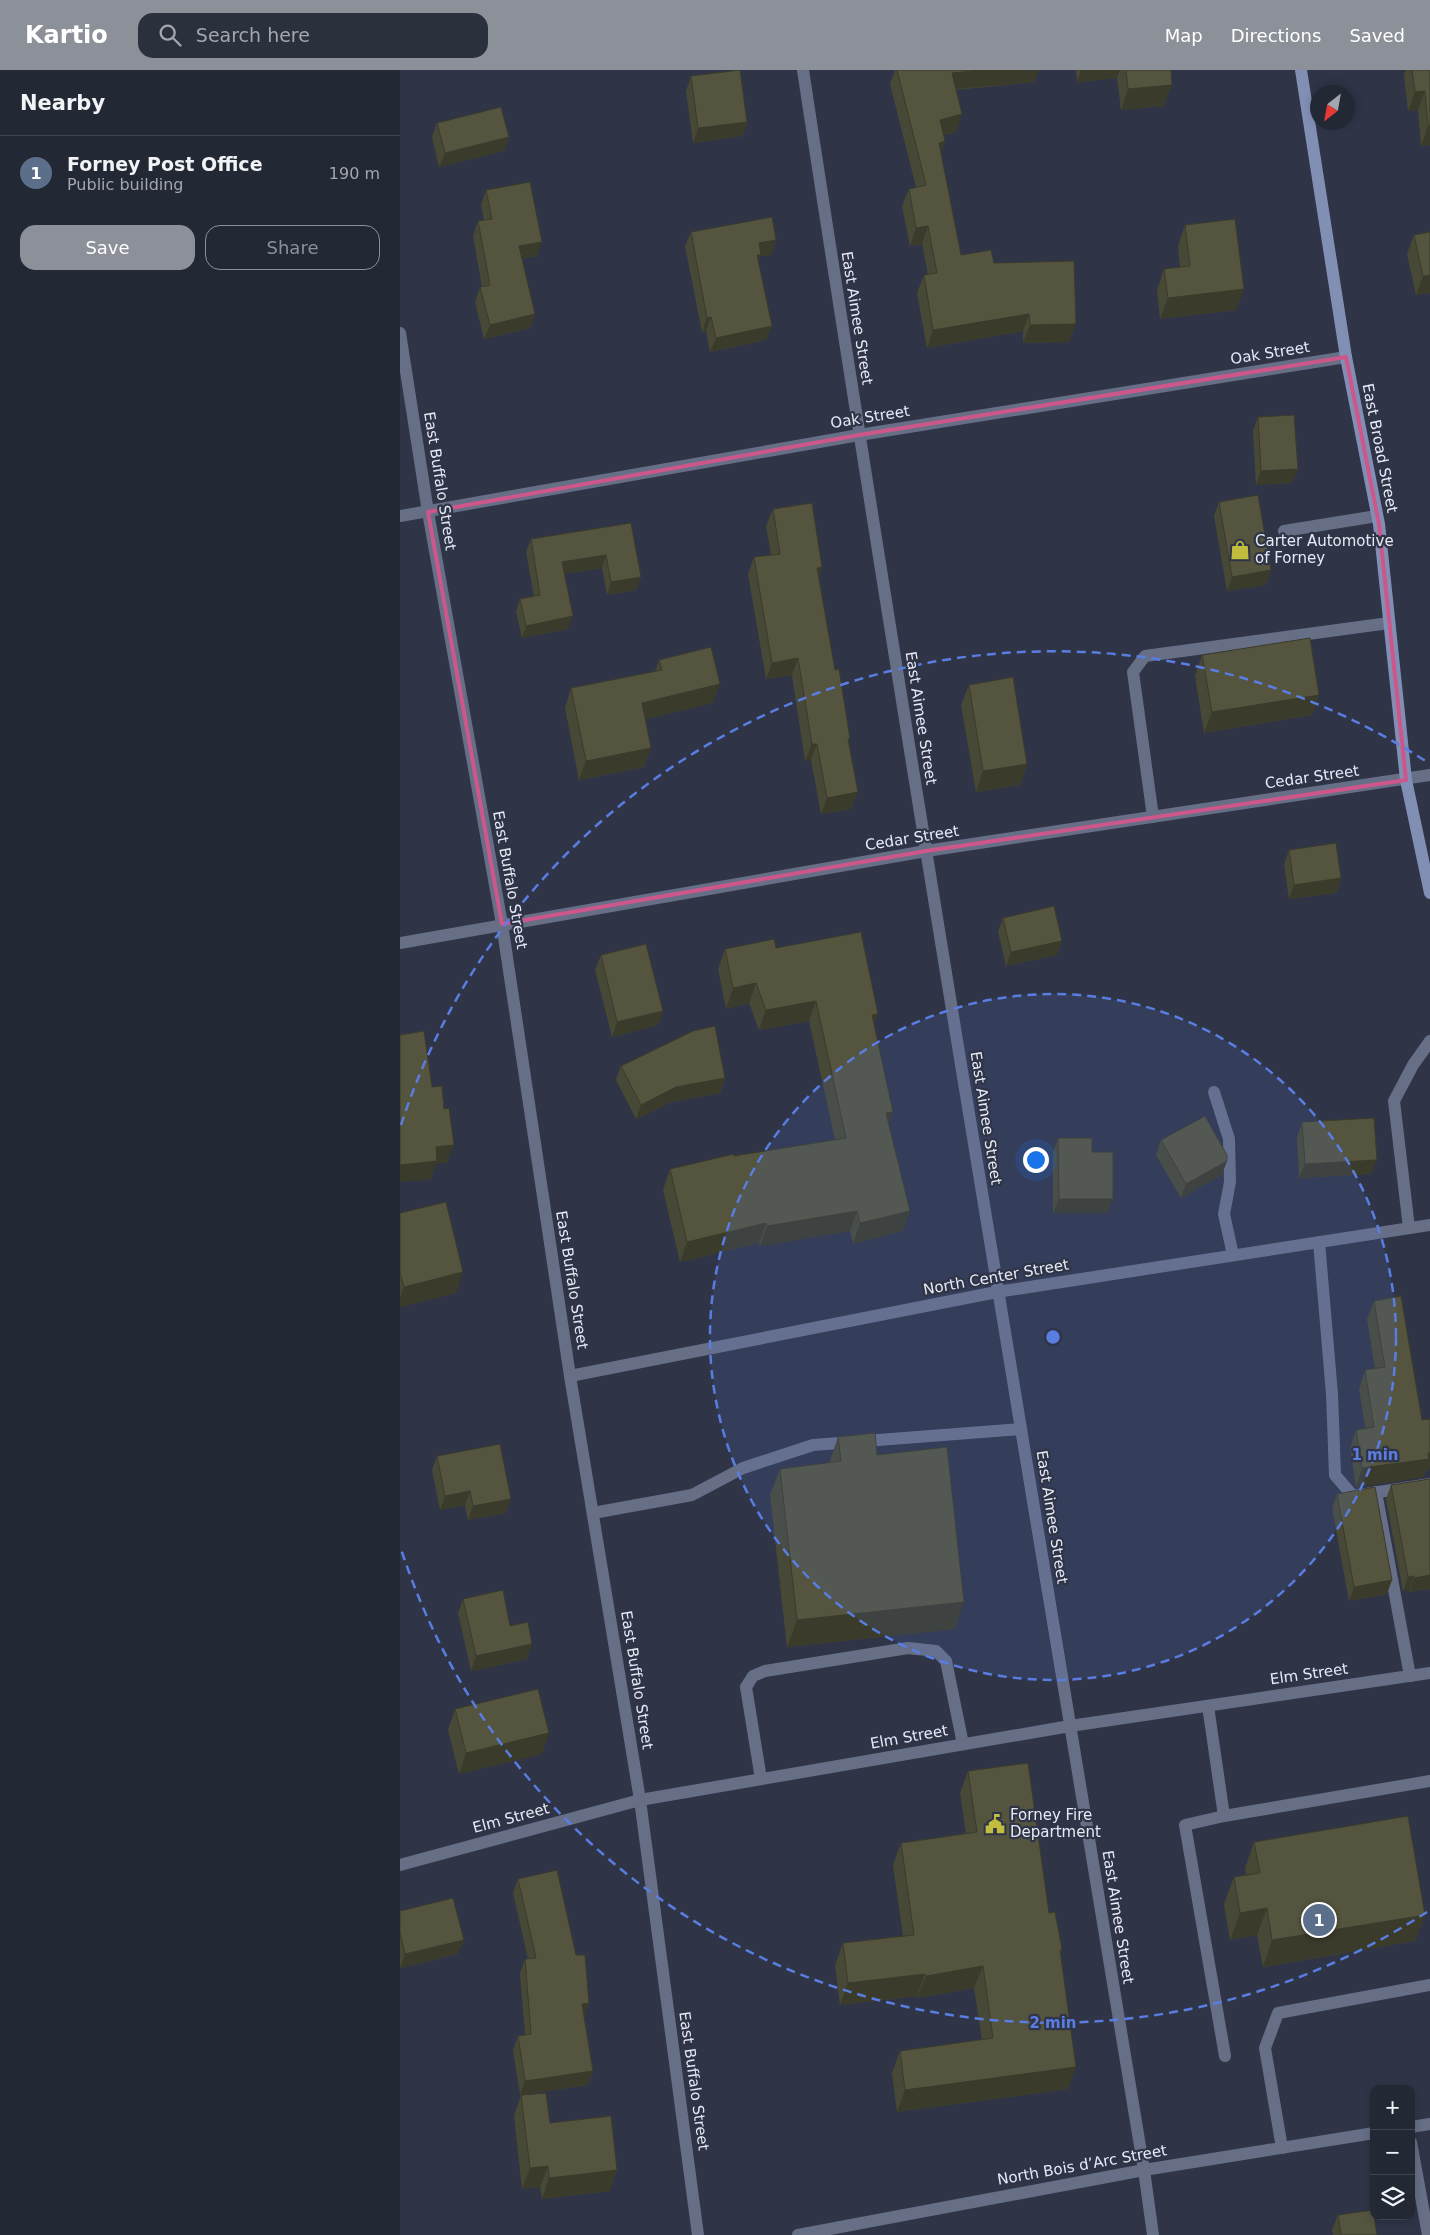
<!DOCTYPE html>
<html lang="en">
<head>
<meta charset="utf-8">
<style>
  :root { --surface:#232835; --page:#2b303d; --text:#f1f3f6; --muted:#a3a6ad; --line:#404450; --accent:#8c9099 }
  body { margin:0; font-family:"DejaVu Sans",sans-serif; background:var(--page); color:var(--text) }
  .controls { position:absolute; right:15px; bottom:15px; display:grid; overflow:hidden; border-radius:10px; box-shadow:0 2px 8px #0003 }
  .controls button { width:45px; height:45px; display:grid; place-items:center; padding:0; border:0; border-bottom:1px solid var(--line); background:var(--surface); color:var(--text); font:25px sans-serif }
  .compass { position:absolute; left:910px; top:15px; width:45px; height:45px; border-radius:50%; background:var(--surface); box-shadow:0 2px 8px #0003; rotate:211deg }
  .you { position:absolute; left:635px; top:1089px; width:18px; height:18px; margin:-12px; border:4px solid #fff; border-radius:50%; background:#1a73e8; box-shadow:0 0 0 8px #1a73e833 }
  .badge { display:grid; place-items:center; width:32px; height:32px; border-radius:50%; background:var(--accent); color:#fff; font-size:16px; font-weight:700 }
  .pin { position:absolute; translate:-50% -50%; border:2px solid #fff; box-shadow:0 1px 5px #0006 }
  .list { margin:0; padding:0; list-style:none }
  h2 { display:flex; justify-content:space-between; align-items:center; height:65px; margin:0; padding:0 20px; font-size:21px }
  h2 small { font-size:16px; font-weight:400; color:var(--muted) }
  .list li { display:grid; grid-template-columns:32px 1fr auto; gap:15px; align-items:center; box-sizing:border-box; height:75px; padding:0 20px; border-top:1px solid var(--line) }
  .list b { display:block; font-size:19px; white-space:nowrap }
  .list p { margin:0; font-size:16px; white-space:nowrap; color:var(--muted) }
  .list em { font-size:16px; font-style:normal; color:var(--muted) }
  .actions { display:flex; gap:10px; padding:15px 20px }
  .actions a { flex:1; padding:11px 0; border:1px solid var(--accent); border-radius:15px; text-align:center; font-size:18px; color:var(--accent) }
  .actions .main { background:var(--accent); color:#fff }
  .icon { flex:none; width:28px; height:28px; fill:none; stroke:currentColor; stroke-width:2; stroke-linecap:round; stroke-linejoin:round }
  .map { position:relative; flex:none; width:1030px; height:2165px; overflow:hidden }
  header { display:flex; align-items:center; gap:30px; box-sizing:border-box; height:70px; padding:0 25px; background:var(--accent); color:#fff }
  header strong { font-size:24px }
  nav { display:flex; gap:28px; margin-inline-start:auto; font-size:18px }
  .search { width:350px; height:45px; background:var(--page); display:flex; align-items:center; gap:12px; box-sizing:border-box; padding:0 18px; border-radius:15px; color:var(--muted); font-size:19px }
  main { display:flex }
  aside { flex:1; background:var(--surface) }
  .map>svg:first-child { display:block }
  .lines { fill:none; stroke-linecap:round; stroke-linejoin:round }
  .lane { stroke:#676f87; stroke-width:12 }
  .street { stroke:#676f87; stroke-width:12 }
  .secondary { stroke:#828fb5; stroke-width:12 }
  .wall { fill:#484836 }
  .shaded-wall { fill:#3b3b2c }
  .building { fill:#54543f; stroke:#3b3b2c }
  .marked { fill:none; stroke:#cd578a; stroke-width:4; stroke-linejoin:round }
  .ring { fill:none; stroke:#597de1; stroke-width:2.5; stroke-dasharray:9 6 }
  .labels { text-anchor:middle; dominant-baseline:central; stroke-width:4.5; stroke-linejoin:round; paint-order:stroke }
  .street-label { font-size:15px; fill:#e6eaf6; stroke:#2f3547 }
  .poi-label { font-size:15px; fill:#e6eaf6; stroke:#2f3547; text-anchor:start }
  .centre { fill:#597de1; stroke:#2f3547; stroke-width:2.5 }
  .ring-label { font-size:15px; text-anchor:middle; font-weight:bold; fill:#597de1; stroke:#2f3547; stroke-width:4.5; stroke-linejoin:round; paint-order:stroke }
</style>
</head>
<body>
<header>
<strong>Kartio</strong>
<div class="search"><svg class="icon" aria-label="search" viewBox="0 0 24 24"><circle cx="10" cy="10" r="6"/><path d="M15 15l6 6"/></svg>Search here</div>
<nav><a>Map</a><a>Directions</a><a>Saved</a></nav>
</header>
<main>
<aside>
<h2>Nearby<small></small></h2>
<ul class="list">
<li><span class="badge" style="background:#5c6f8a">1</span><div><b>Forney Post Office</b><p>Public building</p></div><em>190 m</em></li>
</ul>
<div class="actions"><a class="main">Save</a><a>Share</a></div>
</aside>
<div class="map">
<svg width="1030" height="2165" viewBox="0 0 1030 2165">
  <rect width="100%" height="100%" fill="#2f3547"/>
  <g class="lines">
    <g class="lane">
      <path d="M884,461l93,-15"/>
      <path d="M753,747l-20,-145 12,-16 244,-33"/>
      <path d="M814,1022l15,47 1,43 -6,32 9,41"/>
      <path d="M1009,1158l-15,-127 19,-36 17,-24"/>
      <path d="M919,1172l13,152 3,81 18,21 77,-12"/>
      <path d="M976,1422l34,184"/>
      <path d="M193,1443l99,-18 51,-27 70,-23 208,-16"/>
      <path d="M808,1636l16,110"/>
      <path d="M361,1709l-15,-92 7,-11 12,-5 143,-23 28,3 10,10 17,83"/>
      <path d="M825,1986l-40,-231 39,-9 206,-35"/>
      <path d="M1011,2072l17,93"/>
      <path d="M882,2078l-17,-100 13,-35 152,-28"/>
    </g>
    <g class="street">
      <path d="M403,0c107,701 225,1400 341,2100l9,65"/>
      <path d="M0,263l28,179 74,412 68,452 70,424 58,435"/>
      <path d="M0,446l459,-81 487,-78"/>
      <path d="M0,873l526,-92 504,-76"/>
      <path d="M170,1306l427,-84 433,-67"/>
      <path d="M0,1795l240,-65 430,-74 360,-53"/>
      <path d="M1011,2057l19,-3"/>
      <path d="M398,2165l346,-65 230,-37"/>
    </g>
    <path class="secondary" d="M901,0l45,287 33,167 27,256 24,113"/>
  </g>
  <g class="wall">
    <path d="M495,0h144l-5,12 -78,8v42l-12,3 -3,18 20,102 33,8 75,79 -46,1v-12l-96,17 -10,-55 7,-18h4l-6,-31 -12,2 -8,-40 7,-17 7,-2 -26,-103z"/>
    <path d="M676,0h95l-7,36 -43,4 -4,-32 -40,4z"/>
    <path d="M1006,0h24v75l-9,1 -3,-36 -10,1 -4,-36z"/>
    <path d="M291,6l56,46 -5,14 -49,7 -7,-52z"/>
    <path d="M37,53l72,14 -5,14 -65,16 -7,-30z"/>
    <path d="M86,120l51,66 -15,3 13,55 -5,14 -46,11 -9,-37 5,-15h2l-9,-51 5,-15 6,-1 -3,-15z"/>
    <path d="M785,155l51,85 -76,9 -3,-29 7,-21 16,-2 -2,-21z"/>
    <path d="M291,162l85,8 -5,15 -11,1 -2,6 14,64 -6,14 -56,12 -4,-21 -4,1 -17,-86z"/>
    <path d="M1030,162v61l-14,2 -9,-41 7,-19z"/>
    <path d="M858,347l40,52 -6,14 -36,2 -3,-54z"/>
    <path d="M819,432l47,83 -39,6 -13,-75z"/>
    <path d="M373,439l49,58 -3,9 16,94 15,69 -2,4 3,66 -30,5 -10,-54 -6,1 -13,-86 -26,4 -18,-105 6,-17 17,-2 -5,-29z"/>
    <path d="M231,453l10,54 -5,13 -29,5 -5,-27 -38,6 4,55 -46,9 -6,-26 4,-13 14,-2 -8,-45 5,-13z"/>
    <path d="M802,585l117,40 -7,20 -108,18 -9,-57z"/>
    <path d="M259,590l54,43 -68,16 6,29 -7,19 -65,13 -14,-72 6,-20 84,-16z"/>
    <path d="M569,615l58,79 -7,21 -44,7 -15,-87z"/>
    <path d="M889,780l52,28 -5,15 -47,6 -5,-34z"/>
    <path d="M603,848l54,37 -51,11 -8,-34z"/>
    <path d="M376,878l98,76 15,101 14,106 -50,13 -3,-13 -90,15 -1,-3 -79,19 -17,-72 7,-21 64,-13 101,-16 -26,-119 -50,9 -10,-27 -23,6 -8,-40 7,-20z"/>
    <path d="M201,885l62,56 -5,14 -46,12 -17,-67z"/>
    <path d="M221,996l104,12 -5,15 -49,9 -35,17 -20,-39z"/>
    <path d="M902,1052l69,52 -72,4 -2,-41z"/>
    <path d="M658,1068l34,14 16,61h-55v-61z"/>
    <path d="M761,1070l61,35 -41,23 -25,-43z"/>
    <path d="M0,1143l56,80 -56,14z"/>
    <path d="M974,1231l48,119 8,-1v47l-2,5h-3l-2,6 -67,10 -6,-39 6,-18 9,-2 -6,-39 6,-19 10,-1 -8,-50z"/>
    <path d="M438,1367l39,18 78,174 -168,18 -17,-152 10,-26 49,-6z"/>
    <path d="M37,1386l69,57 -38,7 -3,-15 -25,5 -8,-40z"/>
    <path d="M1030,1409v110l-21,3v-2l-6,1 -17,-92 5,-14z"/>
    <path d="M937,1424l50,100 -38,7 -17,-93z"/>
    <path d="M63,1529l47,27 17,33 -56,12 -13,-58z"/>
    <path d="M55,1639l87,45 -83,20 -11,-44z"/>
    <path d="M568,1701l81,142 13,36 -2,5 8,135 -171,23 -5,-39 8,-22 82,-11 -8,-52 -57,10v-2l-77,9 -5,-40 8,-22 60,-7 -10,-71 8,-22 65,-9 -6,-41z"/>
    <path d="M854,1772l171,73 -10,26 -152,26 -6,-32 -27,5 -6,-36 10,-27 12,-2 -1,-7z"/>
    <path d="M118,1809l58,76 13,48 -5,13 9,55 -5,14 -68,10 -7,-45 5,-14 7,-1 -5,-62 5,-14h3l-15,-66z"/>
    <path d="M0,1841l58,43 -58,14z"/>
    <path d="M121,2025l29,28 60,68 -68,8 -2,-12 -18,2 -8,-73z"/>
    <path d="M938,2145l39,20h-44l-1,-5z"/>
  </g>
  <g class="shaded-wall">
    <path d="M582,0h57l-5,12 -89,8 7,-17z"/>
    <path d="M681,0h39l-3,8 -40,4z"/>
    <path d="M772,15l-8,21 -43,4 7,-21z"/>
    <path d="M1025,21l-7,19 -10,1 7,-19z"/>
    <path d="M562,44l-6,18 -23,5 7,-17z"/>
    <path d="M347,52l-5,14 -49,7 5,-15z"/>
    <path d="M1028,56h2v19l-9,1z"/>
    <path d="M109,67l-5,14 -65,16 6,-14z"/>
    <path d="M545,71l-6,18v-16z"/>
    <path d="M528,156l-6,18 -12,2 6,-18z"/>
    <path d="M376,170l-5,15 -11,1 -4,13 -4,1 7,-27z"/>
    <path d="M142,172l-5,14 -23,4 5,-14z"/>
    <path d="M1030,205v18l-14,2 7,-19z"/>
    <path d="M844,219l-8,21 -76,9 8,-21z"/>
    <path d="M135,244l-5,14 -46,11 6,-14z"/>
    <path d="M629,244l-6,17 -96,17 6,-18z"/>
    <path d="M311,247l-5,14 -4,1 5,-14z"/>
    <path d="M676,254l-7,18 -46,1 7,-18z"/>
    <path d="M372,256l-6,14 -56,12 6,-14z"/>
    <path d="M898,399l-6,14 -36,2 5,-14z"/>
    <path d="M206,485l-4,13 -45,7 5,-13z"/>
    <path d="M422,497l-6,17 1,-16z"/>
    <path d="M871,500l-5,15 -39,6 5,-14z"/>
    <path d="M241,507l-5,13 -29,5 4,-13z"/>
    <path d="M173,546l-5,13 -46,9 4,-12z"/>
    <path d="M398,588l-6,17 -26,4 6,-16z"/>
    <path d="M320,614l-7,19 -78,19 7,-19z"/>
    <path d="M919,625l-7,20 -108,18 8,-21z"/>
    <path d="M412,674h5l-6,16 -6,1z"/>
    <path d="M251,678l-7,19 -65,13 7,-19z"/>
    <path d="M627,694l-7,21 -44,7 7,-21z"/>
    <path d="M458,722l-7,17 -30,5 6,-16z"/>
    <path d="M941,808l-5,15 -47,6 5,-14z"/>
    <path d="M662,871l-5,14 -51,11 5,-14z"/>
    <path d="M356,913l-7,20 -23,6 7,-21z"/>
    <path d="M416,931l-7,20 -50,9 7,-20z"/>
    <path d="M263,941l-5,14 -46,12 5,-15z"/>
    <path d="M478,944l-8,20 2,-19z"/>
    <path d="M325,1008l-5,15 -49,9 -35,17 5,-14 35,-18z"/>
    <path d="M493,1042l-7,20v-19z"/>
    <path d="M54,1075l-7,18 -11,1 -5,15 -31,3v-17l36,-18z"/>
    <path d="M977,1090l-6,14 -72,4 6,-14z"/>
    <path d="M827,1091l-5,14 -41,23 5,-14z"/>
    <path d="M659,1129h54l-5,14h-55z"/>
    <path d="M457,1141l-7,20 -90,15 7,-20z"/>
    <path d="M510,1141l-7,20 -50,13 7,-21z"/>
    <path d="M366,1153l-7,20 -79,19 7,-20z"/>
    <path d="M63,1202l-7,21 -56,14v-10l4,-10z"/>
    <path d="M1030,1383v13l-2,5h-3l-2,6 -67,10 6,-19z"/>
    <path d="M70,1421l-5,14 -25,5 5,-14z"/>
    <path d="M111,1429l-5,14 -38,7 5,-14z"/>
    <path d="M1030,1505v14l-21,3 5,-14z"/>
    <path d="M1014,1506l-5,14 -6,1 5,-14z"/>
    <path d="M992,1510l-5,14 -38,7 5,-14z"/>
    <path d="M564,1532l-9,27 -168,18 10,-27z"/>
    <path d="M132,1574l-5,15 -56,12 5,-15z"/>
    <path d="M149,1663l-7,21 -83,20 7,-21z"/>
    <path d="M867,1838l-10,27 -27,5 10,-27z"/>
    <path d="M1025,1845l-10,26 -152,26 9,-27z"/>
    <path d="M64,1870l-6,14 -58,14 5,-14z"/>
    <path d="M583,1896l-9,22 -57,10 9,-22z"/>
    <path d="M525,1904l-8,22 -77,9 8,-22z"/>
    <path d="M189,1933l-5,15 -2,-14z"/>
    <path d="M676,1997l-8,22 -171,23 8,-22z"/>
    <path d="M193,2001l-5,14 -68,10 5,-14z"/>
    <path d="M148,2096l-8,21 -18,2 8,-21z"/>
    <path d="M217,2100l-7,21 -68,8 7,-21z"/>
  </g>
  <g class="building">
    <path d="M340,0l7,52 -49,6 -7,-52z"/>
    <path d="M497,0h85l-30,3 10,41 -22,6 5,21 -6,2 22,112 30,-5 3,13 80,-2 2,63 -46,1 -1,-11 -96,16 -9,-55 13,-2 -9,-47 -12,2 -7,-39 17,-4z"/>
    <path d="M726,0h45l1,15 -44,4z"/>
    <path d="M1012,0h18v56h-2l-3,-35 -10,1z"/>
    <path d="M101,37l8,30 -64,16 -8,-30z"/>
    <path d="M130,112l12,60 -23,4 16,68 -45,11 -10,-38 10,-2 -12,-64 14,-2 -6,-29z"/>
    <path d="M372,147l4,23 -17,3 2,12h-4l15,71 -56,12 -5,-21 -4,1 -16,-86z"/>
    <path d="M835,149l9,70 -76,9 -4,-29 26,-3 -5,-41z"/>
    <path d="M1030,162v43l-7,1 -9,-41z"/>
    <path d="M894,345l4,54 -37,2 -3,-54z"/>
    <path d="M858,425l13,75 -39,7 -13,-75z"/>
    <path d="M412,433l10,64 -5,1 18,102 4,-1 11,70h-2l10,53 -31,6 -10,-54h-5l-14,-86 -26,5 -18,-106 26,-3 -7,-45z"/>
    <path d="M231,453l10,54 -30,5 -5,-27 -44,7 11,54 -47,10 -6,-27 20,-4 -9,-56z"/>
    <path d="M910,568l9,57 -107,17 -10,-57z"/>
    <path d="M311,577l9,37 -78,19 9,45 -65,13 -15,-73 91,-18 -3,-10z"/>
    <path d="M613,607l14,87 -44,7 -14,-86z"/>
    <path d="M936,773l5,35 -47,7 -5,-35z"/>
    <path d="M654,836l8,35 -51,11 -8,-34z"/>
    <path d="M461,862l17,82 -6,1 21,97 -7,1 24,98 -50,12 -3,-12 -90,15 -1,-3 -79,19 -17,-73 64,-15v2l112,-18 -30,-137 -50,9 -10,-27 -23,5 -8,-39 49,-10 2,9z"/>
    <path d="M246,874l17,67 -46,11 -16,-67z"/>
    <path d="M315,956l10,52 -49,9 -35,18 -20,-39 72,-35z"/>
    <path d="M24,961l8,56 10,-1 2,23 5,-1 5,37 -18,2 1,14 -37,4v-130z"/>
    <path d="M805,1046l22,39v6l-41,23 -25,-44z"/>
    <path d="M974,1048l3,42 -72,4 -3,-42z"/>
    <path d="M658,1068h34v14h21v47h-54z"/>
    <path d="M46,1132l17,70 -59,15 -4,-14v-60z"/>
    <path d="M1001,1226l21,124 8,-1v34h-2l1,6 -67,9 -6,-38 18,-3 -9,-57 20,-3 -11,-66z"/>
    <path d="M475,1363l2,22 70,-8 17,155 -167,18 -17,-151 61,-8 -3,-24z"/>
    <path d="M100,1374l11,55 -38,7 -3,-15 -25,5 -8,-40z"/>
    <path d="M1030,1409v96l-16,3v-2l-6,1 -17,-92z"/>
    <path d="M975,1417l17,93 -38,7 -17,-93z"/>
    <path d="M103,1520l7,36 18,-4 4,22 -56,12 -13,-57z"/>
    <path d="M138,1619l11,44 -83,20 -11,-44z"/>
    <path d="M628,1693l21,150 6,-1 7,37 -2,1 16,117 -171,23 -5,-39 93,-13 -10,-72 -57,10 -1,-2 -77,9 -5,-40 71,-8 -13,-92 76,-11 -9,-61z"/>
    <path d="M1008,1746l17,99 -153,25 -5,-32 -27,5 -6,-36 26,-4 -6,-31z"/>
    <path d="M157,1800l19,85h9l4,48 -7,1 11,67 -68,10 -7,-45 13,-2 -6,-75 11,-1 -18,-79z"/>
    <path d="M53,1828l11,42 -59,14 -5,-21v-22z"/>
    <path d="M146,2023l4,30 61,-7 6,54 -68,8 -1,-12 -18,2 -9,-73z"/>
    <path d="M973,2140l4,25h-36l-3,-20z"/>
  </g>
  <path class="marked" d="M946,287l33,167 27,256 -480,71 -424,73 -74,-412 431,-77z"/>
  <circle cx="653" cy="1267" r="343" fill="#597de1" fill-opacity=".12"/>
  <g class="ring">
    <circle cx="653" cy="1267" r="343"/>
    <path d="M1027 1842A686 686 0 0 1 1 1479M1 1055A686 686 0 0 1 1027 692"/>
  </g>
  <defs>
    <symbol id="shop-bare" viewBox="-9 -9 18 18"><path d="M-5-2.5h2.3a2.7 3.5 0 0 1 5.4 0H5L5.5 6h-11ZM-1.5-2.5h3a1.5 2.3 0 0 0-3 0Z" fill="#c2bd3f" stroke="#2f3547" stroke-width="2.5" paint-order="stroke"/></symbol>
    <symbol id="civic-bare" viewBox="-9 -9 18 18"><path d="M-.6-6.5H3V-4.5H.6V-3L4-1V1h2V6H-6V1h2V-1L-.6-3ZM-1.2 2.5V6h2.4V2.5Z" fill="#c2bd3f" stroke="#2f3547" stroke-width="2.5" paint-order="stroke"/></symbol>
  </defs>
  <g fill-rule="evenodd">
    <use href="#shop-bare" x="826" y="466" width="28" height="28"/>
    <use href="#civic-bare" x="581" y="1740" width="28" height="28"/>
  </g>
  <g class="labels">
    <g class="street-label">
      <text transform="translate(457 248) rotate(81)">East Aimee Street</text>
      <text transform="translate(870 283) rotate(-9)">Oak Street</text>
      <text transform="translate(470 347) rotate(-9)">Oak Street</text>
      <text transform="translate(980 378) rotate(79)">East Broad Street</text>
      <text transform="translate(40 411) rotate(81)">East Buffalo Street</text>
      <text transform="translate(521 648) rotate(81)">East Aimee Street</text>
      <text transform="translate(912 707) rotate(-8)">Cedar Street</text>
      <text transform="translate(512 768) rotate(-9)">Cedar Street</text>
      <text transform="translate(110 810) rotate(80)">East Buffalo Street</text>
      <text transform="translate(586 1048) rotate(81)">East Aimee Street</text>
      <text transform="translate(596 1207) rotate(-10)">North Center Street</text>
      <text transform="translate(172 1210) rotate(81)">East Buffalo Street</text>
      <text transform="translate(652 1447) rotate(81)">East Aimee Street</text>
      <text transform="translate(909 1604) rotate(-8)">Elm Street</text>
      <text transform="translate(237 1610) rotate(81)">East Buffalo Street</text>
      <text transform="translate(509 1667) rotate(-10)">Elm Street</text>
      <text transform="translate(111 1748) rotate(-15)">Elm Street</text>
      <text transform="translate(718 1847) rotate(81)">East Aimee Street</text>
      <text transform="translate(294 2011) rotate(82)">East Buffalo Street</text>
      <text transform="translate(682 2095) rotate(-10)">North Bois d’Arc Street</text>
    </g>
    <g class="poi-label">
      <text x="855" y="471">Carter Automotive<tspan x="855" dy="17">of Forney</tspan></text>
      <text x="610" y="1745">Forney Fire<tspan x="610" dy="17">Department</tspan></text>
    </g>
  </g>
  <circle cx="653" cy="1267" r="8" class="centre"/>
  <g class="ring-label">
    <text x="975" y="1390">1 min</text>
    <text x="653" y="1958">2 min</text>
  </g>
</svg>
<div class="controls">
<button>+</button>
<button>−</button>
<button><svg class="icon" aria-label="layers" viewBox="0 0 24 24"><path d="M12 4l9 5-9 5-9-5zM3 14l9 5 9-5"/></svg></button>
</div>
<svg class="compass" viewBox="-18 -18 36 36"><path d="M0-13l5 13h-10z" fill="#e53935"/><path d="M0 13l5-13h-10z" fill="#a3a6ad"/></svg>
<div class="you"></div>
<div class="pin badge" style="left:919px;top:1850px;background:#5c6f8a">1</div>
</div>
</main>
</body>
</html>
